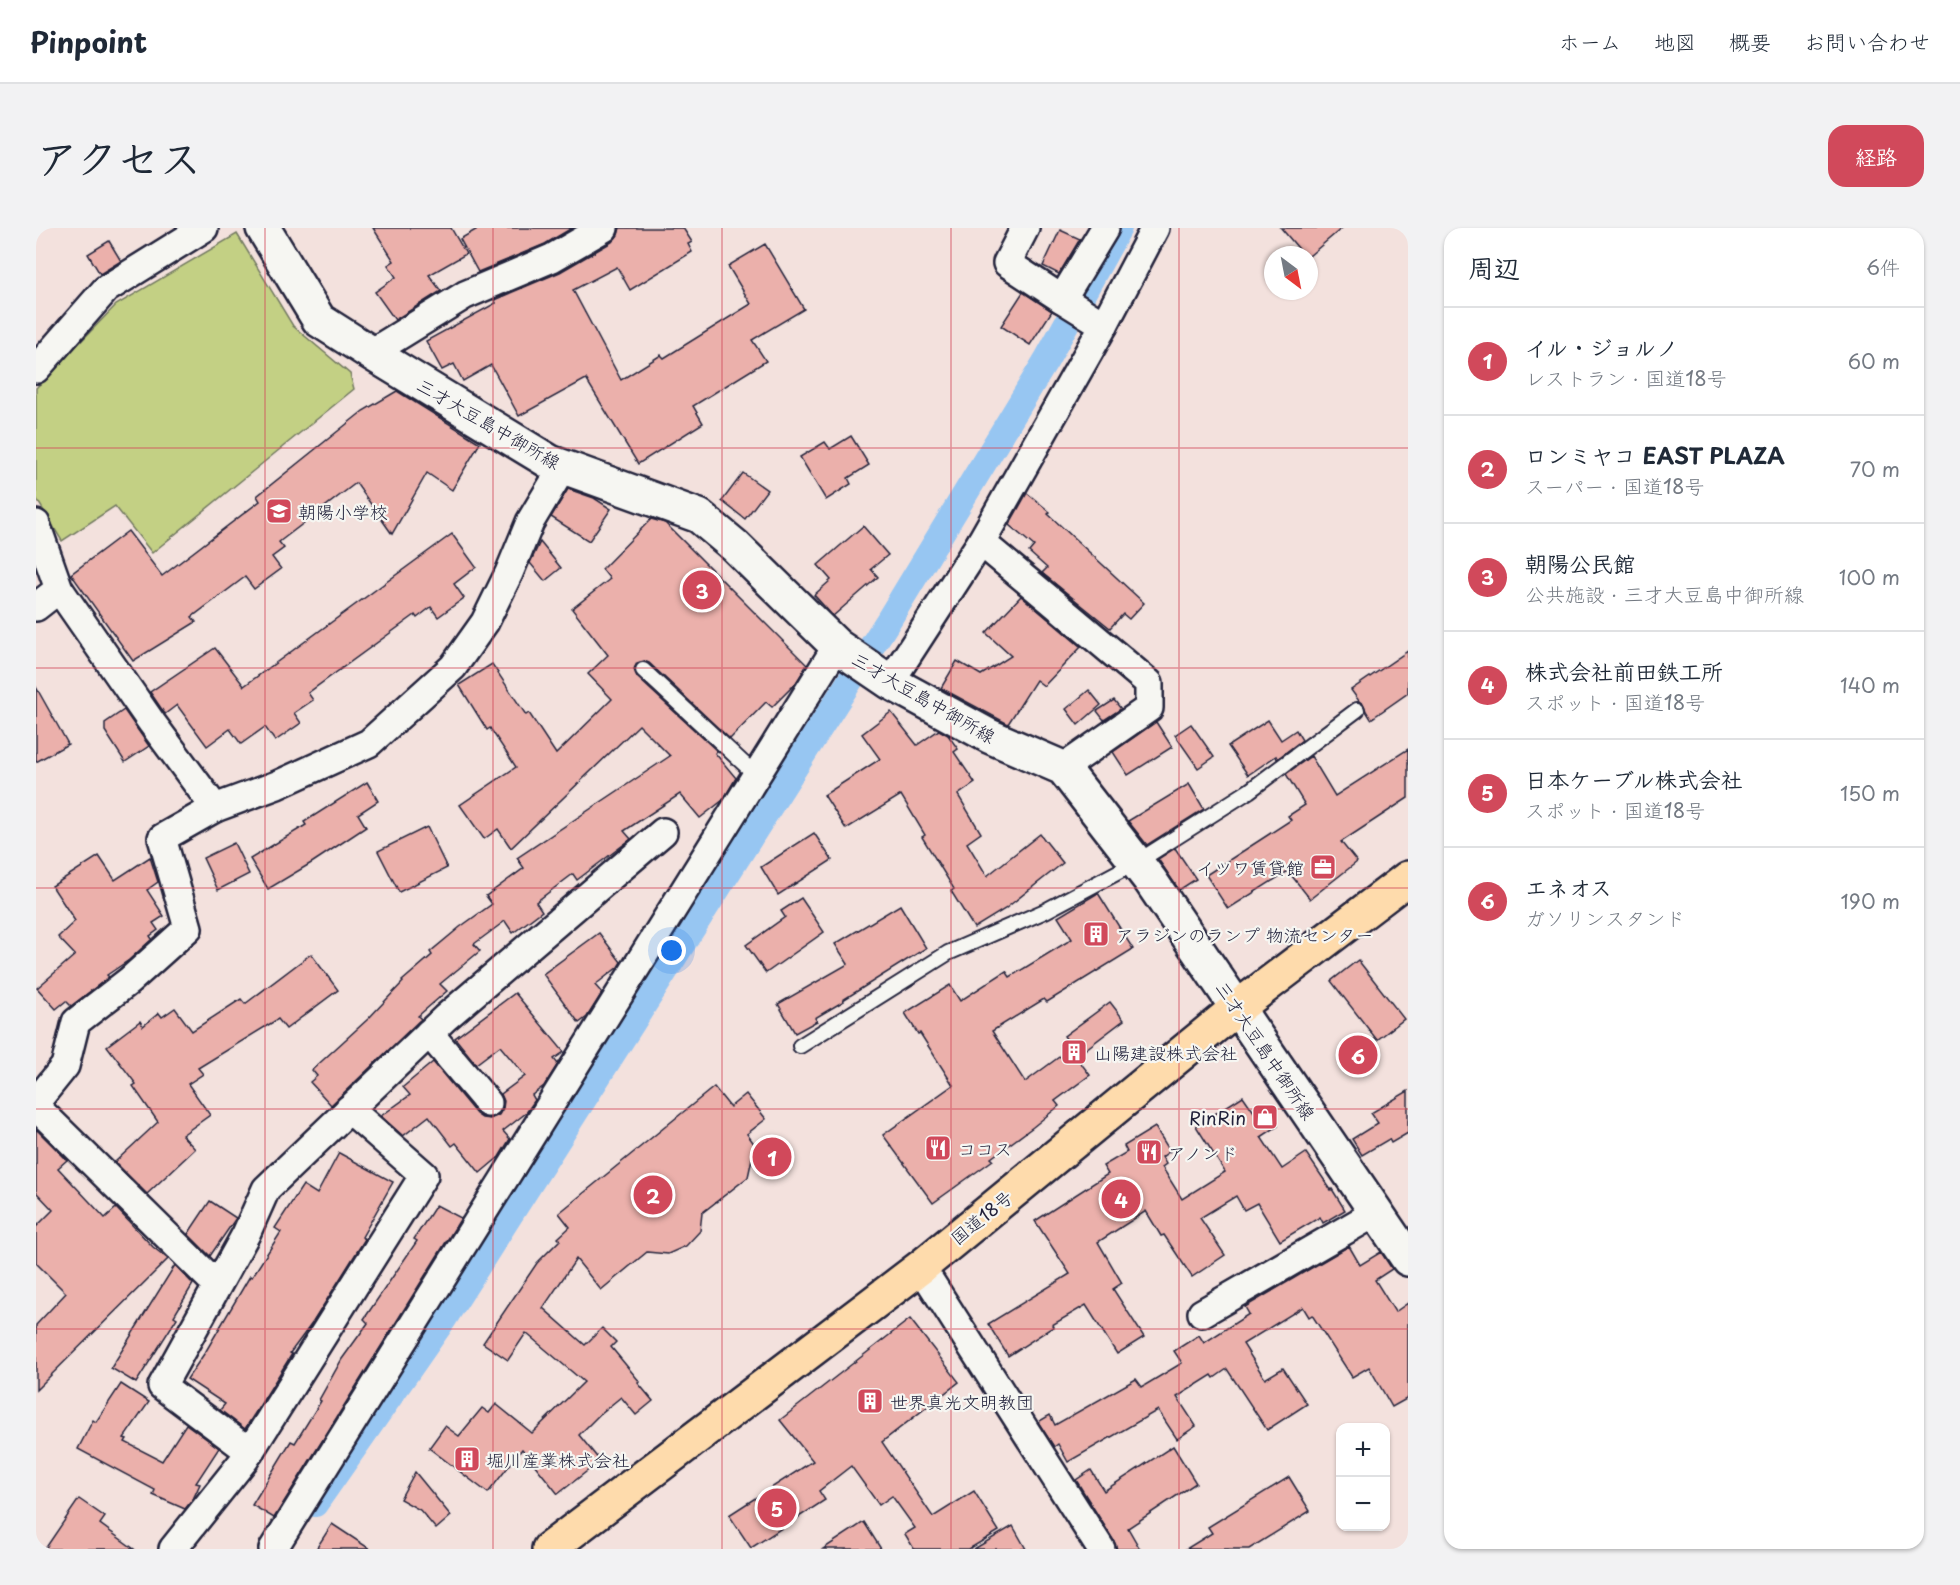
<!DOCTYPE html>
<html lang="ja">
<head>
<meta charset="utf-8">
<style>
  :root { --surface:#fff; --page:#f2f2f3; --text:#1f2937; --muted:#747a83; --line:#e0e1e3; --accent:#d1495b }
  body { margin:0; font-family:"Playpen Sans","Klee One",sans-serif; background:var(--page); color:var(--text) }
  .controls { position:absolute; right:18px; bottom:18px; display:grid; overflow:hidden; border-radius:12px; box-shadow:0 2px 4px #0004 }
  .controls button { width:54px; height:54px; display:grid; place-items:center; padding:0; border:0; border-bottom:2px solid var(--line); background:var(--surface); color:var(--text); font:30px sans-serif }
  .compass { position:absolute; left:1228px; top:18px; width:54px; height:54px; border-radius:50%; background:var(--surface); box-shadow:0 2px 4px #0004; rotate:148deg }
  .you { position:absolute; left:636px; top:723px; width:21px; height:21px; margin:-15px; border:4px solid #fff; border-radius:50%; background:#1a73e8; box-shadow:0 0 0 9px #1a73e833 }
  .badge { display:grid; place-items:center; width:39px; height:39px; border-radius:50%; background:var(--accent); color:#fff; font-size:20px; font-weight:700 }
  .pin { position:absolute; translate:-50% -50%; border:3px solid #fff; box-shadow:0 2px 6px #0006 }
  .list { margin:0; padding:0; list-style:none }
  h2 { display:flex; justify-content:space-between; align-items:center; height:78px; margin:0; padding:0 24px; font-size:26px }
  h2 small { font-size:20px; font-weight:400; color:var(--muted) }
  .list li { display:grid; grid-template-columns:39px 1fr auto; gap:18px; align-items:center; box-sizing:border-box; height:108px; padding:0 24px; border-top:2px solid var(--line) }
  .list b { display:block; font-size:22px; white-space:nowrap }
  .list p { margin:0; font-size:20px; white-space:nowrap; color:var(--muted) }
  .list em { font-size:20px; font-style:normal; color:var(--muted) }
  .map { position:relative; flex:none; width:1372px; height:1321px; overflow:hidden; border-radius:18px }
  header { display:flex; align-items:center; gap:36px; box-sizing:border-box; height:84px; padding:0 30px; background:var(--surface); border-bottom:2px solid var(--line) }
  header strong { font-size:28px }
  nav { display:flex; gap:33px; margin-inline-start:auto; font-size:21px }
  .intro { display:flex; align-items:center; justify-content:space-between; box-sizing:border-box; height:144px; padding:0 36px }
  h1 { margin:0; font-size:42px }
  .button { padding:15px 27px; border-radius:18px; background:var(--accent); color:#fff; font-size:21px; font-weight:700 }
  main { display:flex; gap:36px; padding:0 36px }
  aside { flex:1; background:var(--surface); border-radius:18px; box-shadow:0 2px 4px #0004 }
  .map>svg:first-child { display:block }
  .grass { fill:#c3d084; stroke:#727960; stroke-width:1.5 }
  .lines { fill:none; stroke-linecap:round; stroke-linejoin:round }
  .canal { stroke:#97c6f2; stroke-width:26 }
  .building { fill:#ebb0ab; stroke:#22223b; stroke-width:1.5 }
  .service-casing { stroke:#22223b; stroke-width:18 }
  .minor-casing { stroke:#22223b; stroke-width:32 }
  .secondary-casing { stroke:#22223b; stroke-width:38 }
  .trunk-casing { stroke:#22223b; stroke-width:38 }
  .service { stroke:#f6f6f2; stroke-width:14 }
  .minor { stroke:#f6f6f2; stroke-width:27 }
  .secondary { stroke:#f6f6f2; stroke-width:33 }
  .trunk { stroke:#fedbac; stroke-width:33 }
  .grid { fill:none; stroke:#d1495b; stroke-width:1.5; stroke-opacity:0.55 }
  .labels { text-anchor:middle; dominant-baseline:central; stroke-width:4.5; stroke-linejoin:round; paint-order:stroke }
  .street-label { font-size:18px; fill:#22223b; stroke:#f6f6f2 }
  .poi-label { font-size:18px; fill:#22223b; stroke:#f6f6f2; text-anchor:start }
</style>
</head>
<body>
<header>
<strong>Pinpoint</strong>
<nav><a>ホーム</a><a>地図</a><a>概要</a><a>お問い合わせ</a></nav>
</header>
<div class="intro"><h1>アクセス</h1><a class="button">経路</a></div>
<main>
<div class="map">
<svg width="1372" height="1321" viewBox="0 0 1372 1321">
  <rect width="100%" height="100%" fill="#f3e1dd"/>
  <filter id="ink" filterUnits="userSpaceOnUse"><feTurbulence type="fractalNoise" baseFrequency=".0167" numOctaves="2"/><feDisplacementMap in="SourceGraphic" scale="12" xChannelSelector="R" yChannelSelector="G"/><feConvolveMatrix kernelMatrix="1 2 1 2 8 2 1 2 1" color-interpolation-filters="sRGB"/></filter>
  <g filter="url(#ink)">
    <path class="grass" d="M201,6l56,92 57,48 4,15 -202,164 -37,-47 -53,35 -26,-43v-110l80,-83z"/>
    <g class="lines">
      <path class="canal" d="M279,1276l129,-185 444,-698 159,-262 72,-131"/>
    </g>
    <g class="building">
      <path d="M337,0h78l15,26 -37,21 12,16 -46,29 -20,-28 21,-15 -8,-12 6,-4z"/>
      <path d="M443,0h93l-27,16 -67,28 -18,-33z"/>
      <path d="M584,0h63l9,14 -4,2 4,8 -62,38 -13,-23 -44,23 48,90 40,-25 3,3 87,-54 -23,-38 37,-22 39,65 -52,31 14,21 -73,45 10,17 -65,41 -52,-85 -67,37 -28,-51 -28,16 -9,-17 -12,6 -16,-29 70,-38 -2,-3 66,-28 52,-30 6,-7z"/>
      <path d="M1245,0h61l-33,28 -5,-1z"/>
      <path d="M1024,2l20,9 -21,35 -16,-8z"/>
      <path d="M73,13l12,20 -21,13 -12,-20z"/>
      <path d="M987,64l29,19 -22,34 -29,-19z"/>
      <path d="M361,163l83,52 -28,47 -25,-17 -35,61 -36,-51 -77,59 5,6 -12,9 9,12 -27,20 -9,-12 -53,40 4,5 -63,39 -62,-87 57,-43 34,45 98,-75 -3,-5 106,-85z"/>
      <path d="M815,208l18,29 -21,13 3,6 -25,16 -26,-43 25,-15 5,7z"/>
      <path d="M707,245l24,17 -22,29 -23,-18z"/>
      <path d="M532,261l26,9 17,11 -22,32 -38,-24z"/>
      <path d="M991,265l23,19 -2,2 96,89 -15,16 -6,-5 -13,14 -68,-55 5,-5 -18,-16 5,-6 -25,-21z"/>
      <path d="M615,291l14,4 142,142 -11,18 -24,24 -6,-5 -36,37 -81,-76 -5,-2 -7,2 -3,6 3,8 80,74 -2,2 21,25 -13,22 -23,18 -20,-24 -56,37 7,8 -54,41 -4,-6 -37,28 6,9 -29,22 -8,-12 -31,23 6,7 -40,33 7,7 -29,25 3,3 -90,86 -21,-23 7,-6 -5,-6 56,-51 35,-37 -1,-1 30,-26 -2,-3 30,-25 32,-23 -6,-8 38,-28 -7,-10 153,-102 -31,-31 -128,123 -13,-19 -14,10 -24,-34 56,-38 -26,-39 -3,2 -28,-45 33,-21 34,51 3,-2 27,41 56,-55 -24,-25 20,-19 -36,-46 38,-30 -8,-10z"/>
      <path d="M827,298l25,29 -17,14 7,8 -45,39 -19,-21 17,-15 -13,-15z"/>
      <path d="M416,306l24,33 -22,17 10,14 -26,19 -7,-10 -14,11 -2,-3 -107,78 5,7 -19,13 7,10 -26,18 -10,-14 -24,17 -11,-15 -23,17 -30,-41 -12,9 -15,-22 65,-44 29,38z"/>
      <path d="M504,314l21,26 -16,13 -15,-18z"/>
      <path d="M985,368l60,51 -37,39 -8,-6 -28,44 -67,-36 16,-27 24,14 30,-19 -25,-23z"/>
      <path d="M1372,423v42l-37,26 -5,-8 -2,-6 -5,-4 -8,-11z"/>
      <path d="M0,459l32,57 -32,18z"/>
      <path d="M1053,462l12,15 -23,20 -12,-16z"/>
      <path d="M1078,472l7,9 -17,11 -7,-9z"/>
      <path d="M88,482l25,36 -24,16 -20,-31v-8z"/>
      <path d="M855,484l26,33 22,-15 9,5 10,14 -4,3 21,31 -17,12 23,38 -14,10 20,33 53,-42 23,29 -58,46 -31,19 -23,-37 3,-2 -32,-52 3,-2 -24,-40 -55,34 -22,-34 56,-36 -18,-25z"/>
      <path d="M1232,492l13,20 15,-10 6,10 -25,19 -1,-3 -28,19 -20,-29z"/>
      <path d="M1120,494l16,25 -44,28 -15,-23z"/>
      <path d="M1155,496l23,33 -16,11 -23,-33z"/>
      <path d="M1372,521v49l-67,44 16,20 -47,37 -22,-28 -60,38 -22,-34 85,-55 -3,-4 17,-11 -19,-31 25,-18 24,40z"/>
      <path d="M331,554l11,19 -20,13 8,13 -53,35 -45,27 -18,-30 56,-34 -2,-3z"/>
      <path d="M1153,556l15,25 -57,36 -19,-24z"/>
      <path d="M391,599l20,41 -48,24 -21,-41z"/>
      <path d="M778,605l18,27 -54,35 -17,-28z"/>
      <path d="M198,615l15,31 -31,16 -15,-32z"/>
      <path d="M1139,620l21,31 -17,11 -21,-31z"/>
      <path d="M63,628l16,24 35,-23 8,25 -11,8 17,26 -11,7 5,7 -8,6 2,3 -23,21 -22,15 2,2 -38,29 -5,-5 -10,8 -19,-21 38,-33 -17,-18 17,-16 -23,-35z"/>
      <path d="M1062,665l35,56 -86,53 -3,-3 -52,32 33,51 45,-33 20,26 -35,26 4,5 -26,21 -42,31 2,2 -60,43 -50,-68 70,-50 -33,-52 -2,1 -13,-21 45,-28 10,16 46,-30 4,6 62,-38 -14,-22z"/>
      <path d="M765,670l23,34 -58,41 -20,-28 39,-28 -4,-6z"/>
      <path d="M864,677l26,43 -83,52 1,1 -29,17 2,3 -22,12 -17,-29 70,-40 -13,-20z"/>
      <path d="M563,705l22,29 -3,5 -23,18 7,8 -15,24 -8,6 -36,-49z"/>
      <path d="M275,726l27,36 -52,39 -8,-10 -80,49 5,6 -15,10 22,31 -28,20 13,14 -48,45 -32,-32 43,-40 -25,-36 3,-2 -29,-38 33,-25 3,5 16,-13 3,4 13,-9 17,23 49,-32 4,5z"/>
      <path d="M1322,732l46,59 -27,21 -46,-59z"/>
      <path d="M479,765l49,59 -10,7 4,5 -14,22 -12,9 3,5 -9,13 -23,18 7,8 -11,18 -19,16 -24,-30 -4,3 -23,-30 -26,20 -22,-20 29,-21 -7,-8 30,-25 43,52 6,4 8,1 9,-4 4,-7 1,-7 -3,-7 24,-18 -25,-30 -24,18 -21,-26z"/>
      <path d="M1074,774l14,18 -46,35 -14,-19z"/>
      <path d="M678,859l16,20 16,-13 20,25 -19,15 8,11 -7,32 -46,36 -2,18 -14,15 -18,8 -21,-2 -46,38 -25,-31 -33,49 42,37 17,-17 14,14 -5,5 29,35 -2,1 15,18 -17,14 -15,-18 -21,17 -21,21 21,26 -42,33 -36,-45 -34,44 -59,-45 16,-22 14,10 23,-28 7,5 7,-9 36,29 52,-51 -58,-49 -18,27 -25,-17 54,-80 23,-23 -2,-2 12,-11 -11,-14z"/>
      <path d="M1372,863v42l-17,10 -2,-4 -27,16 -10,-16 26,-16 -7,-10z"/>
      <path d="M1207,868l11,16 10,-7 14,21 -17,11 21,32 24,-16 25,37 1,-1 13,21 -22,13 -3,-6 -40,24 -23,-38 -13,7 -8,-14 -36,22 25,37 -33,22 -28,-42 -3,1 -15,-25 -48,31 24,41 -9,6 31,48 -27,17 -31,-49 -34,20 1,2 -45,29 -20,-32 82,-50 -35,-53 73,-47 -5,-8 24,-14 -3,-6 31,-19 15,24 -8,6 4,7 -4,3 20,32 43,-27 -29,-46z"/>
      <path d="M0,901l31,31 -9,8 47,50 11,-10 37,39 15,12 -132,131v-65l30,-32 -30,-30v-36l17,-17 -17,-18z"/>
      <path d="M303,925l54,29 -31,55 3,2 -52,83 -23,31 2,1 -47,75 -25,-19 5,-6 -38,-25 19,-28 44,-75 2,1 29,-45 -6,-4 28,-43 14,9z"/>
      <path d="M174,973l26,17 -26,38 -22,-22z"/>
      <path d="M400,977l25,13 -187,300 -22,-13 39,-64 4,2 26,-42 -2,-1 23,-41 26,-36 -4,-4 53,-78 -3,-2z"/>
      <path d="M1313,1018l11,19 21,-13 11,17 -17,11 20,32 13,-9v95l-16,9 -23,-40 -17,10 -40,-62 -3,2 -6,-10 -60,37 22,35 18,-11 24,36 -40,26 -40,-61 -13,9 -2,-3 -35,22 19,29 -19,13 -19,-29 -90,52 -10,-18 -4,3 -16,-25 12,-7 5,10 81,-46 6,8 40,-24 -8,-12 25,-16 5,8 45,-29 -4,-7z"/>
      <path d="M139,1037l18,19 -19,32 3,2 -41,65 -25,-15z"/>
      <path d="M874,1091l49,63 -77,60 51,75 41,-26 25,40 -30,18h-55l-9,-15 10,-6 -23,-32 -13,9 -28,-39 -32,25 6,9 -74,48 -22,-33 84,-54 -33,-41z"/>
      <path d="M85,1156l28,18 -25,36 3,1 -2,3 37,19 24,-37 33,24 -23,35 4,1 -7,15 -8,10 -32,-14 2,-5 -77,-41 15,-29 3,2z"/>
      <path d="M1137,1218l23,37 -68,45 12,21h-23l-3,-8 -38,-61 15,-10 13,21z"/>
      <path d="M379,1244l36,44 -15,13 -16,-19 -20,-11z"/>
      <path d="M1253,1249l21,34 -61,38h-63l26,-16 -4,-6z"/>
      <path d="M43,1271l26,18 -5,7 34,25h-89z"/>
      <path d="M828,1294l17,27h-58z"/>
      <path d="M296,1296l38,25h-54z"/>
      <path d="M977,1298l13,23h-52z"/>
    </g>
    <g class="lines">
      <defs>
        <g id="service">
          <path d="M607,442l114,106"/>
          <path d="M764,818l148,-93 97,-42 92,-49 112,-71 108,-81"/>
        </g>
        <g id="minor">
          <path d="M989,0l-18,35 55,36 42,26"/>
          <path d="M1026,71l43,-71"/>
          <path d="M335,125l94,-58 87,-37 52,-30"/>
          <path d="M0,141l70,-80 98,-61"/>
          <path d="M0,296l23,65 93,134 63,85 -53,30 26,90 -59,53 -53,41 -11,44 -29,36"/>
          <path d="M945,314l168,141v25l-86,60"/>
          <path d="M0,379l23,-18"/>
          <path d="M854,454l91,-140 123,-217 51,-97"/>
          <path d="M179,580l62,-23 92,-42 84,-76 32,-45 24,-49 21,-51 33,-55"/>
          <path d="M393,805l59,70"/>
          <path d="M0,879l181,178"/>
          <path d="M885,1039l180,282"/>
          <path d="M1166,1085l175,-101"/>
          <path d="M214,1224l-88,-66 84,-152 20,-45 179,-171 218,-186"/>
          <path d="M137,1321l72,-90 179,-284 -75,-66"/>
          <path d="M237,1321l564,-903"/>
        </g>
        <path id="secondary" d="M227,0l56,92 52,33 179,109 149,54 36,30 102,100 53,36 99,54 74,32 87,112 258,379"/>
        <path id="trunk" d="M513,1321l372,-282 316,-259 171,-130"/>
      </defs>
      <use href="#service" class="service-casing"/>
      <use href="#minor" class="minor-casing"/>
      <use href="#secondary" class="secondary-casing"/>
      <use href="#trunk" class="trunk-casing"/>
      <use href="#service" class="service"/>
      <use href="#minor" class="minor"/>
      <use href="#secondary" class="secondary"/>
      <use href="#trunk" class="trunk"/>
    </g>
  </g>
  <path class="grid" d="M229,0v1321M457,0v1321M686,0v1321M915,0v1321M1143,0v1321M0,220h1372M0,440h1372M0,660h1372M0,881h1372M0,1101h1372"/>
  <defs>
    <symbol id="school-square" viewBox="-11 -11 22 22"><rect x="-9" y="-9" width="18" height="18" rx="4" fill="#d1495b" stroke="#f6f6f2"/><path d="M0-5L7-2L0 1L-7-2ZM-4 1L0 2.5L4 1V4Q0 6-4 4Z" fill="#fff"/></symbol>
    <symbol id="office-square" viewBox="-11 -11 22 22"><rect x="-9" y="-9" width="18" height="18" rx="4" fill="#d1495b" stroke="#f6f6f2"/><path d="M-6-3h4V-5.5h4V-3h4V5H-6ZM-1-4.5V-3h2v-1.5ZM-6 0V1H6V0Z" fill="#fff"/></symbol>
    <symbol id="building-square" viewBox="-11 -11 22 22"><rect x="-9" y="-9" width="18" height="18" rx="4" fill="#d1495b" stroke="#f6f6f2"/><path d="M-4-6H4V6H1V3H-1V6H-4ZM-2.5-4.3h1.7v1.8h-1.7ZM.8-4.3h1.7v1.8H.8ZM-2.5-1h1.7V.8h-1.7ZM.8-1h1.7V.8H.8Z" fill="#fff"/></symbol>
    <symbol id="shop-square" viewBox="-11 -11 22 22"><rect x="-9" y="-9" width="18" height="18" rx="4" fill="#d1495b" stroke="#f6f6f2"/><path d="M-5-2.5h2.3a2.7 3.5 0 0 1 5.4 0H5L5.5 6h-11ZM-1.5-2.5h3a1.5 2.3 0 0 0-3 0Z" fill="#fff"/></symbol>
    <symbol id="restaurant-square" viewBox="-11 -11 22 22"><rect x="-9" y="-9" width="18" height="18" rx="4" fill="#d1495b" stroke="#f6f6f2"/><path d="M-5-6h1v4h1v-4h1v4h1v-4h1v5L-1.5 .5V6h-2V.5L-5-1ZM5-6V6H3V1.5H1.5Q1.5-4 5-6Z" fill="#fff"/></symbol>
  </defs>
  <g fill-rule="evenodd">
    <use href="#school-square" x="228" y="268" width="30" height="30"/>
    <use href="#office-square" x="1272" y="624" width="30" height="30"/>
    <use href="#building-square" x="1045" y="691" width="30" height="30"/>
    <use href="#building-square" x="1023" y="809" width="30" height="30"/>
    <use href="#shop-square" x="1214" y="874" width="30" height="30"/>
    <use href="#restaurant-square" x="887" y="905" width="30" height="30"/>
    <use href="#restaurant-square" x="1098" y="909" width="30" height="30"/>
    <use href="#building-square" x="819" y="1158" width="30" height="30"/>
    <use href="#building-square" x="416" y="1216" width="30" height="30"/>
  </g>
  <g class="labels">
    <g class="street-label">
      <text transform="translate(453 195) rotate(30)">三才大豆島中御所線</text>
      <text transform="translate(888 469) rotate(30)">三才大豆島中御所線</text>
      <text transform="translate(1230 822) rotate(56)">三才大豆島中御所線</text>
      <text transform="translate(945 989) rotate(-39)">国道18号</text>
    </g>
    <g class="poi-label">
      <text x="262" y="283">朝陽小学校</text>
      <text x="1268" y="639" text-anchor="end">イツワ賃貸館</text>
      <text x="1080" y="706">アラジンのランプ 物流センター</text>
      <text x="1058" y="824">山陽建設株式会社</text>
      <text x="1210" y="889" text-anchor="end">RinRin</text>
      <text x="922" y="920">ココス</text>
      <text x="1132" y="924">アノンド</text>
      <text x="854" y="1173">世界真光文明教団</text>
      <text x="450" y="1231">堀川産業株式会社</text>
    </g>
  </g>
</svg>
<div class="controls">
<button>+</button>
<button>−</button>
</div>
<svg class="compass" viewBox="-18 -18 36 36"><path d="M0-13l5 13h-10z" fill="#e53935"/><path d="M0 13l5-13h-10z" fill="#747a83"/></svg>
<div class="you"></div>
<div class="pin badge" style="left:736px;top:929px">1</div>
<div class="pin badge" style="left:617px;top:967px">2</div>
<div class="pin badge" style="left:666px;top:362px">3</div>
<div class="pin badge" style="left:1085px;top:971px">4</div>
<div class="pin badge" style="left:741px;top:1280px">5</div>
<div class="pin badge" style="left:1322px;top:827px">6</div>
</div>
<aside>
<h2>周辺<small>6件</small></h2>
<ul class="list">
<li><span class="badge">1</span><div><b>イル・ジョルノ</b><p>レストラン · 国道18号</p></div><em>60 m</em></li>
<li><span class="badge">2</span><div><b>ロンミヤコ EAST PLAZA</b><p>スーパー · 国道18号</p></div><em>70 m</em></li>
<li><span class="badge">3</span><div><b>朝陽公民館</b><p>公共施設 · 三才大豆島中御所線</p></div><em>100 m</em></li>
<li><span class="badge">4</span><div><b>株式会社前田鉄工所</b><p>スポット · 国道18号</p></div><em>140 m</em></li>
<li><span class="badge">5</span><div><b>日本ケーブル株式会社</b><p>スポット · 国道18号</p></div><em>150 m</em></li>
<li><span class="badge">6</span><div><b>エネオス</b><p>ガソリンスタンド</p></div><em>190 m</em></li>
</ul>
</aside>
</main>
</body>
</html>
